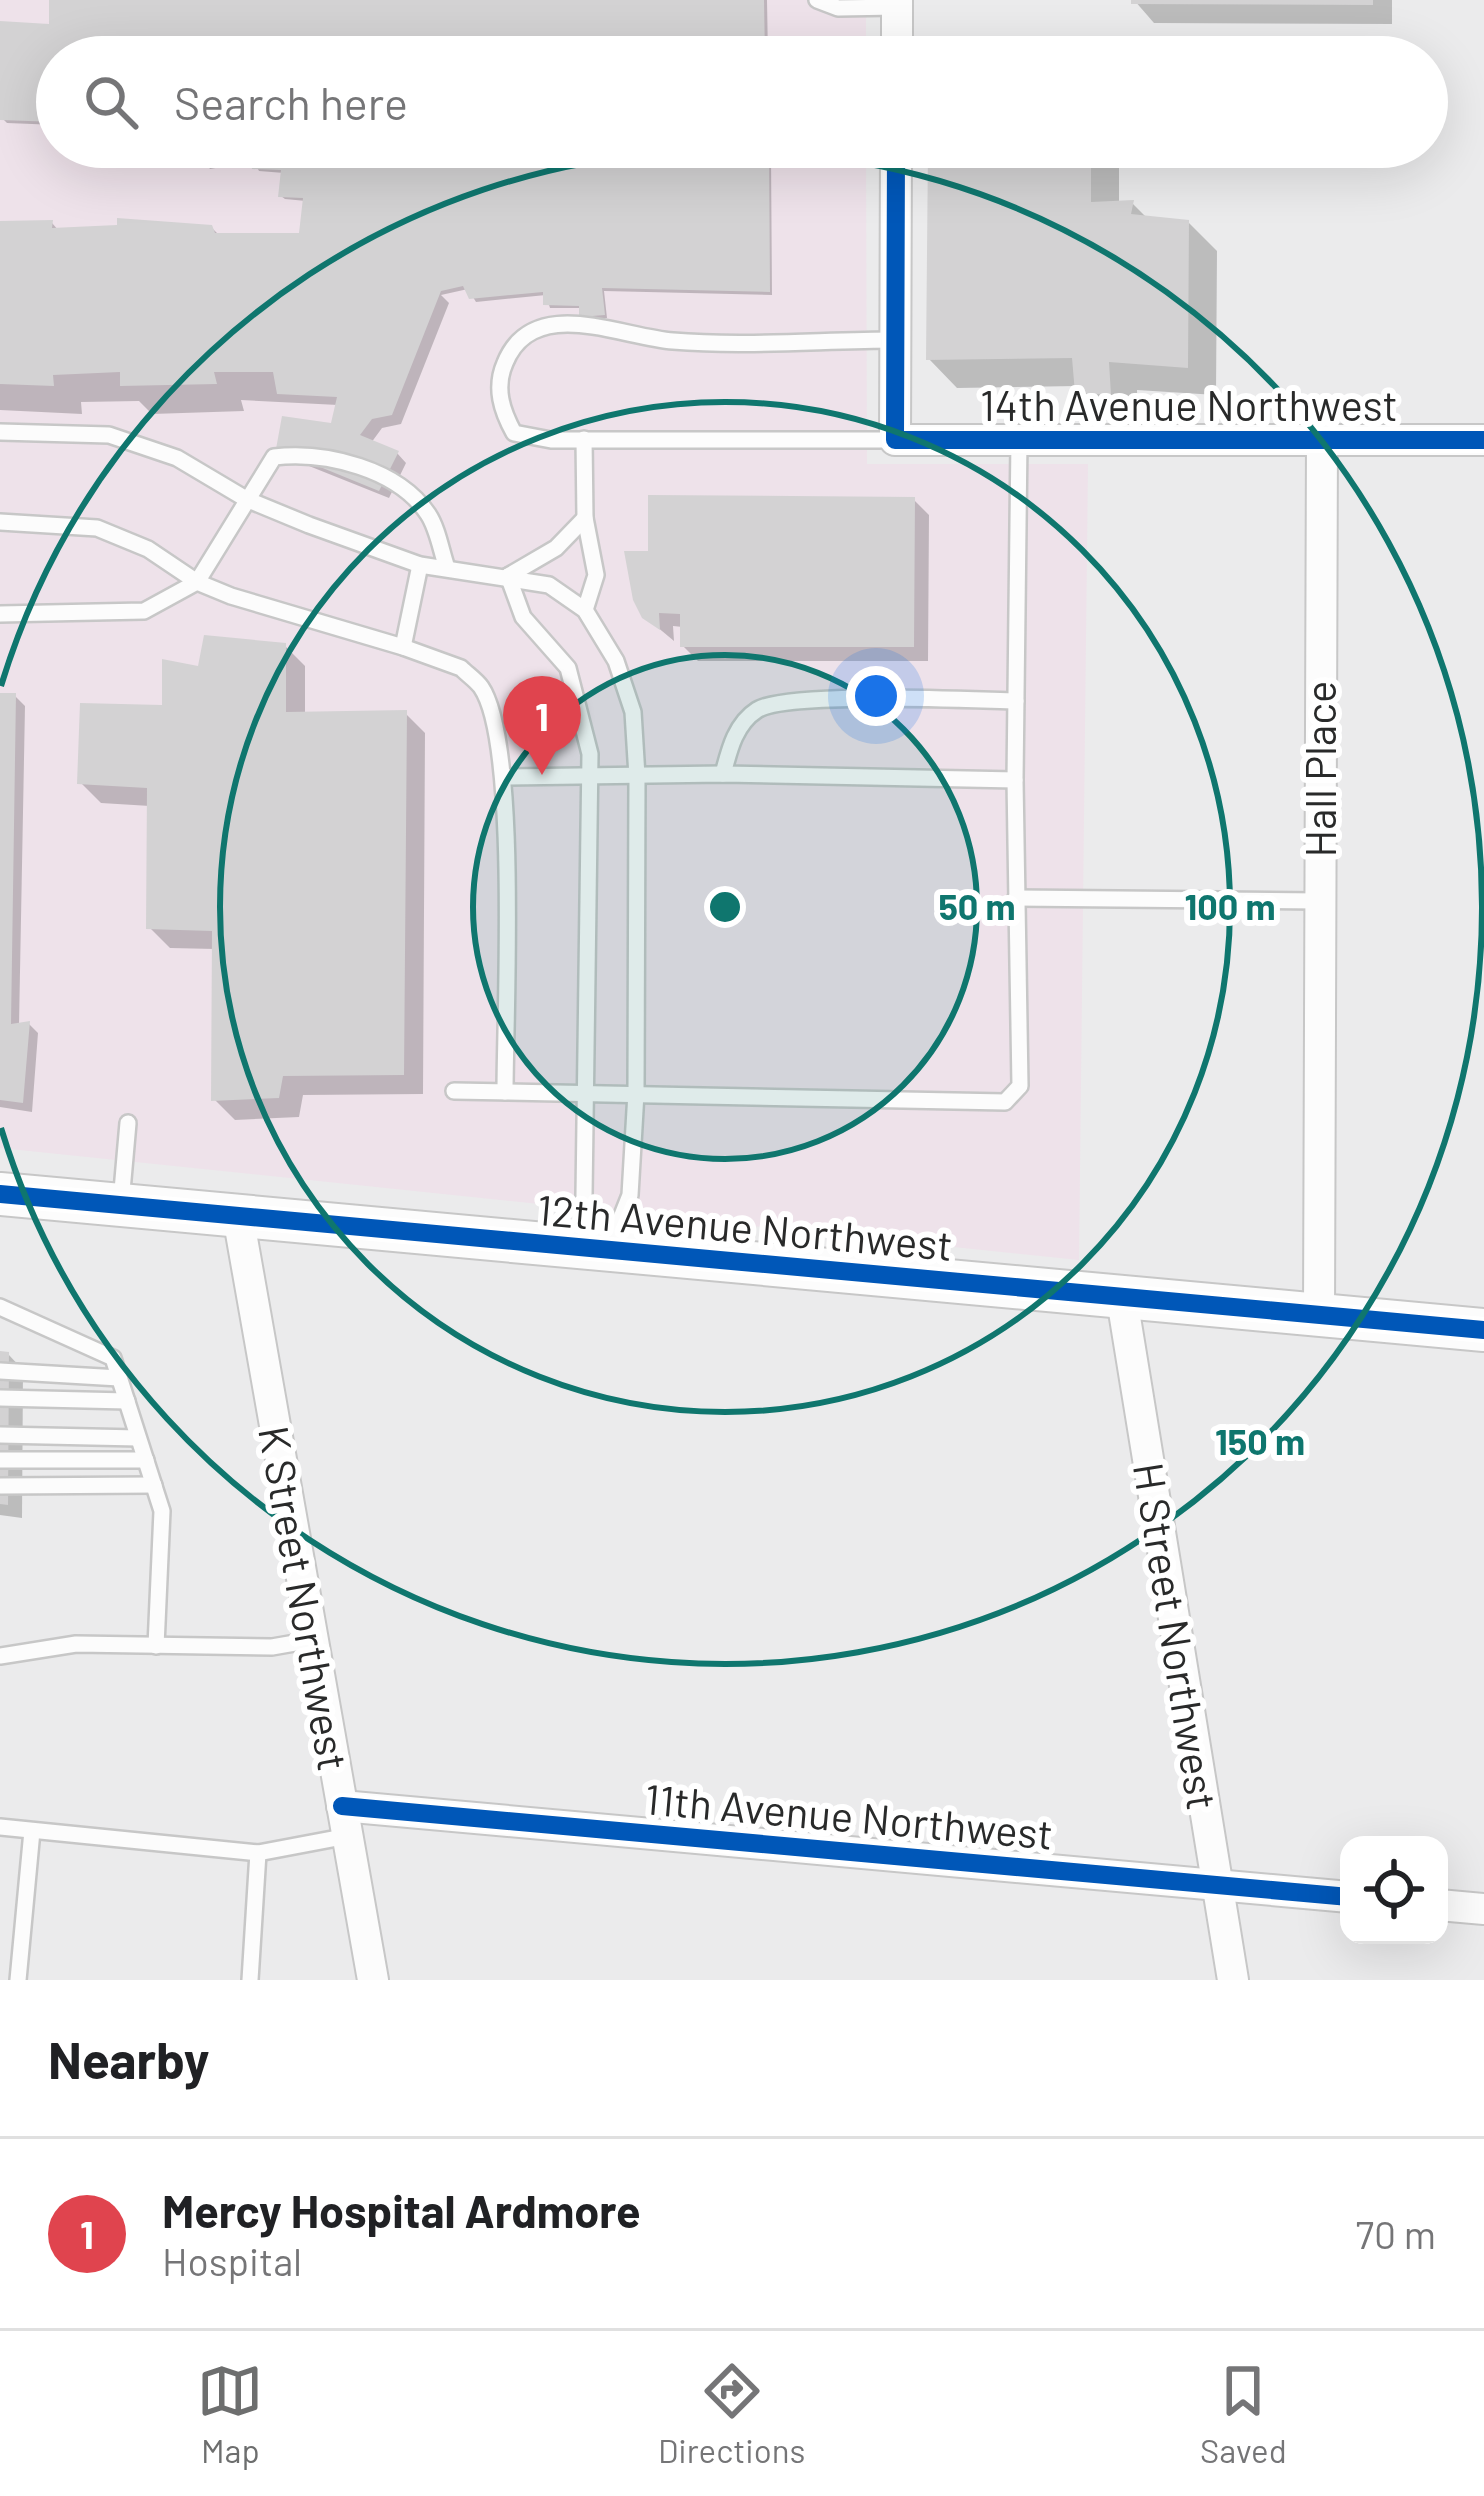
<!DOCTYPE html>
<html lang="en">
<head>
<meta charset="utf-8">
<style>
  :root { --surface:#fff; --page:#f6f6f6; --text:#202124; --muted:#757577; --line:#e0e0e0; --accent:#6d6e6e }
  body { margin:0; font-family:Barlow,sans-serif; background:var(--page); color:var(--text) }
  .controls { position:absolute; right:36px; bottom:36px; display:grid; overflow:hidden; border-radius:24px; box-shadow:0 12px 48px #0002 }
  .controls button { width:108px; height:108px; display:grid; place-items:center; padding:0; border:0; border-bottom:3px solid var(--line); background:var(--surface); color:var(--text); font:60px sans-serif }
  .you { position:absolute; left:876px; top:696px; width:42px; height:42px; margin:-30px; border:9px solid #fff; border-radius:50%; background:#1a73e8; box-shadow:0 0 0 18px #1a73e833 }
  .badge { display:grid; place-items:center; width:78px; height:78px; border-radius:50%; background:var(--accent); color:#fff; font-size:39px; font-weight:700 }
  .pin { position:absolute; translate:-50% -99px; filter:drop-shadow(0 3px 6px #0008) }
  .pin::after { content:''; position:absolute; top:63px; width:42px; height:36px; background:inherit; clip-path:polygon(0 0,100% 0,50% 100%) }
  .list { margin:0; padding:0; list-style:none }
  h2 { display:flex; justify-content:space-between; align-items:center; height:156px; margin:0; padding:0 48px; font-size:51px }
  h2 small { font-size:39px; font-weight:400; color:var(--muted) }
  .list li { display:grid; grid-template-columns:78px 1fr auto; gap:36px; align-items:center; box-sizing:border-box; height:192px; padding:0 48px; border-top:3px solid var(--line) }
  .list b { display:block; font-size:45px; white-space:nowrap }
  .list p { margin:0; font-size:39px; white-space:nowrap; color:var(--muted) }
  .list em { font-size:39px; font-style:normal; color:var(--muted) }
  .icon { flex:none; width:66px; height:66px; fill:none; stroke:currentColor; stroke-width:2; stroke-linecap:round; stroke-linejoin:round }
  .map { position:relative; flex:none; width:1484px; height:1980px; overflow:hidden }
  .search { position:absolute; background:var(--surface); box-shadow:0 12px 48px #0002; left:36px; right:36px; top:36px; height:132px; display:flex; align-items:center; gap:30px; box-sizing:border-box; padding:0 42px; border-radius:66px; color:var(--muted); font-size:45px }
  .sheet { height:348px; background:var(--surface) }
  nav { display:flex; justify-content:space-around; align-items:center; box-sizing:border-box; height:168px; border-top:3px solid var(--line); background:var(--surface); font-size:33px; color:var(--muted) }
  nav a { display:grid; justify-items:center; gap:6px }
  nav .on { color:var(--accent) }
  .map>svg:first-child { display:block }
  .medical { fill:#eee2ea }
  .shadow { fill:#0003 }
  .building { fill:#d3d2d3 }
  .lines { fill:none; stroke-linecap:round; stroke-linejoin:round }
  .lane-casing { stroke:#c7c7c7; stroke-width:20 }
  .street-casing { stroke:#c7c7c7; stroke-width:34 }
  .secondary-casing { stroke:#c7c7c7; stroke-width:46 }
  .lane { stroke:#fcfcfc; stroke-width:15 }
  .street { stroke:#fcfcfc; stroke-width:30 }
  .secondary { stroke:#fcfcfc; stroke-width:42 }
  .cycleway-casing { stroke:#fff; stroke-width:26 }
  .cycleway { stroke:#0057b8; stroke-width:18 }
  .ring { fill:none; stroke:#0f766e; stroke-width:6 }
  .labels { text-anchor:middle; dominant-baseline:central; stroke-width:12; stroke-linejoin:round; paint-order:stroke }
  .street-label { font-size:42px; fill:#292a2a; stroke:#fff }
  .centre { fill:#0f766e; stroke:#fff; stroke-width:6 }
  .ring-label { font-size:36px; text-anchor:middle; font-weight:bold; fill:#0f766e; stroke:#fff; stroke-width:12; stroke-linejoin:round; paint-order:stroke }
</style>
</head>
<body>
<div class="map">
<svg width="1484" height="1980" viewBox="0 0 1484 1980">
  <rect width="100%" height="100%" fill="#ebebec"/>
  <path class="medical" d="M0,0h866v57h-809v90h809l1,317h221l-9,796 -1079,-112z"/>
  <g class="shadow">
    <path d="M52,0h715l1,57h-711v68l-50,-2 -4,-4 49,-92z"/>
    <path d="M1134,0h258v24l-238,-1z"/>
    <path d="M209,147l558,3 4,4 1,141 -168,-4 3,27 -21,2 -4,-12h-32l-4,-13 -70,7 -8,-13 -27,6 8,8 -48,121 -19,4 -11,15 26,10 9,10 -17,35 -100,-40 44,-32 5,-21 -97,-5 3,11 -92,3 -13,-13 -58,1 1,12 -82,-4v-186l52,-1 7,8 152,-4 9,9h87l-1,-35 -21,-2 -4,-3 3,-23 -25,-2 -5,-10 -44,8 -3,-4z"/>
    <path d="M931,147h175l13,13v44l13,-1 16,16 40,3 29,29 -1,144 -79,-5 1,32 -31,-1 -29,-29 -1,-6 -120,2 -28,-29z"/>
    <path d="M914,500l15,15 -1,146h-230l-15,-15v-19l-10,-1 1,15 -30,-25 7,-62z"/>
    <path d="M285,646l20,20v49l100,-2 20,20 -2,361 -120,1 -4,22 -64,3 -21,-21 1,-150 -45,-1 -21,-21 1,-121 -49,-3 -21,-21 85,-74 35,-39z"/>
    <path d="M0,696h15l10,10 -6,320 10,-2 9,9 -6,79 -32,-5z"/>
    <path d="M0,1354h8l15,16 -1,148 -22,-3z"/>
  </g>
  <g class="building">
    <path d="M49,0h715l1,57h-708v65l-57,-2v-99l49,3z"/>
    <path d="M1131,0h242v5l-242,-1z"/>
    <path d="M206,147h563l1,145 -168,-4 3,27 -26,2v-11l-36,-1v-13l-74,7 -6,-13 -22,5 -49,124 -20,4 -12,16 39,16 -20,40 -103,-42 6,-33 49,7 6,-26 -60,-3 -4,-22h-59l3,12 -97,2v-14l-67,3 1,11 -54,-2v-163l53,-1 -1,8 65,-3v-7l95,7 3,8h84l4,-35 -25,-1 3,-27 -29,-1 -1,-11 -47,8z"/>
    <path d="M928,147h163v55l43,-2 -3,14 58,6 -1,148 -79,-6 2,33 -36,-2 -3,-35 -146,2z"/>
    <path d="M648,495l267,2 -1,150h-234v-33l-21,-1 1,17 -18,-12 -9,-18 -9,-49h24z"/>
    <path d="M204,635l82,8v69l121,-2 -3,365 -121,1 -4,22 -68,3 1,-170 -66,-2 1,-141 -70,-4 3,-81 82,2v-46l36,7z"/>
    <path d="M0,693h16l-5,331 19,-3 -7,82 -23,-3z"/>
    <path d="M0,1351l9,1 -1,153 -8,-1z"/>
  </g>
  <g class="lines">
    <defs>
      <g id="lane">
        <path d="M817,0l21,8 59,-1"/>
        <path d="M0,432l109,3 68,23 69,41 63,26 111,40 129,20 36,25 31,51 17,51 4,64 -1,317 -6,102 -19,48"/>
        <path d="M584,439l1,79 11,57 -11,35"/>
        <path d="M895,440h-344l-37,-7c-12,-22 -20,-45 -9,-70 28,-69 115,-26 168,-22 71,6 151,-1 223,-1"/>
        <path d="M0,522l97,6 51,21 49,33 34,14 172,51 58,21c6,6 15,12 20,19 38,55 24,326 24,405"/>
        <path d="M508,576l15,41 45,51 22,86 -6,442 20,47"/>
        <path d="M508,576l48,-28 29,-30"/>
        <path d="M0,614l144,-3 53,-29 77,-125c52,-6 124,12 154,57 10,15 13,37 19,54"/>
        <path d="M403,647l17,-82"/>
        <path d="M723,774c6,-23 12,-50 34,-64 29,-19 214,-10 259,-9"/>
        <path d="M504,777l219,-3 292,6"/>
        <path d="M1016,898l302,3"/>
        <path d="M454,1091l551,11 15,-16 -5,-306 4,-340"/>
        <path d="M121,1202l7,-79"/>
        <path d="M0,1307l113,51 49,153 -6,135"/>
        <path d="M0,1371l119,7"/>
        <path d="M0,1398l127,3"/>
        <path d="M0,1435l138,3"/>
        <path d="M0,1460h146"/>
        <path d="M0,1486l154,-1"/>
        <path d="M0,1656l76,-12 196,3 40,-7"/>
        <path d="M0,1827l258,26 90,-17"/>
        <path d="M18,1980l14,-149"/>
        <path d="M250,1980l8,-127"/>
      </g>
      <g id="street">
        <path d="M897,57v-57"/>
        <path d="M896,147l-1,293h589"/>
        <path d="M238,1216l135,764"/>
        <path d="M1121,1293l112,687"/>
        <path d="M1319,1314l3,-875"/>
        <path d="M342,1806l1007,91"/>
        <path d="M1439,1905l45,4"/>
      </g>
      <path id="secondary" d="M0,1194c495,45 990,88 1484,136"/>
    </defs>
    <use href="#lane" class="lane-casing"/>
    <use href="#street" class="street-casing"/>
    <use href="#secondary" class="secondary-casing"/>
    <use href="#lane" class="lane"/>
    <use href="#street" class="street"/>
    <use href="#secondary" class="secondary"/>
    <defs>
      <g id="cycleway">
        <path d="M896,147l-1,293h589"/>
        <path d="M0,1194c495,45 990,88 1484,136"/>
        <path d="M342,1806l1007,91"/>
      </g>
    </defs>
    <use href="#cycleway" class="cycleway-casing"/>
    <use href="#cycleway" class="cycleway"/>
  </g>
  <circle cx="725" cy="907" r="252" fill="#0f766e" fill-opacity=".12"/>
  <g class="ring">
    <circle cx="725" cy="907" r="252"/>
    <circle cx="725" cy="907" r="505"/>
    <path d="M1 686A757 757 0 1 1 1 1128"/>
  </g>
  <g class="labels">
    <g class="street-label">
      <text x="1189" y="404">14th Avenue Northwest</text>
      <text transform="translate(1319 769) rotate(-90)">Hall Place</text>
      <text transform="translate(745 1226) rotate(5)">12th Avenue Northwest</text>
      <text transform="translate(305 1598) rotate(80)">K Street Northwest</text>
      <text transform="translate(1177 1636) rotate(81)">H Street Northwest</text>
      <text transform="translate(849 1815) rotate(5)">11th Avenue Northwest</text>
    </g>
  </g>
  <circle cx="725" cy="907" r="18" class="centre"/>
  <g class="ring-label">
    <text x="977" y="920">50 m</text>
    <text x="1230" y="920">100 m</text>
    <text x="1260" y="1455">150 m</text>
  </g>
</svg>
<div class="controls">
<button><svg class="icon" aria-label="locate" viewBox="0 0 24 24"><circle cx="12" cy="12" r="6"/><path d="M12 2v4M12 18v4M2 12h4M18 12h4"/></svg></button>
</div>
<div class="you"></div>
<div class="pin badge" style="left:542px;top:775px;background:#e0444e">1</div>
<div class="search"><svg class="icon" aria-label="search" viewBox="0 0 24 24"><circle cx="10" cy="10" r="6"/><path d="M15 15l6 6"/></svg>Search here</div>
</div>
<section class="sheet">
<h2>Nearby<small></small></h2>
<ul class="list">
<li><span class="badge" style="background:#e0444e">1</span><div><b>Mercy Hospital Ardmore</b><p>Hospital</p></div><em>70 m</em></li>
</ul>
</section>
<nav>
<a class="on"><svg class="icon" aria-label="map" viewBox="0 0 24 24"><path d="M3 6l6-2 6 2 6-2v14l-6 2-6-2-6 2zM9 4v14M15 6v14"/></svg>Map</a>
<a><svg class="icon" aria-label="directions" viewBox="0 0 24 24"><path d="M12 3l9 9-9 9-9-9zM9 14v-3h6M13 9l2 2-2 2"/></svg>Directions</a>
<a><svg class="icon" aria-label="saved" viewBox="0 0 24 24"><path d="M7 4h10v16l-5-4-5 4z"/></svg>Saved</a>
</nav>
</body>
</html>
